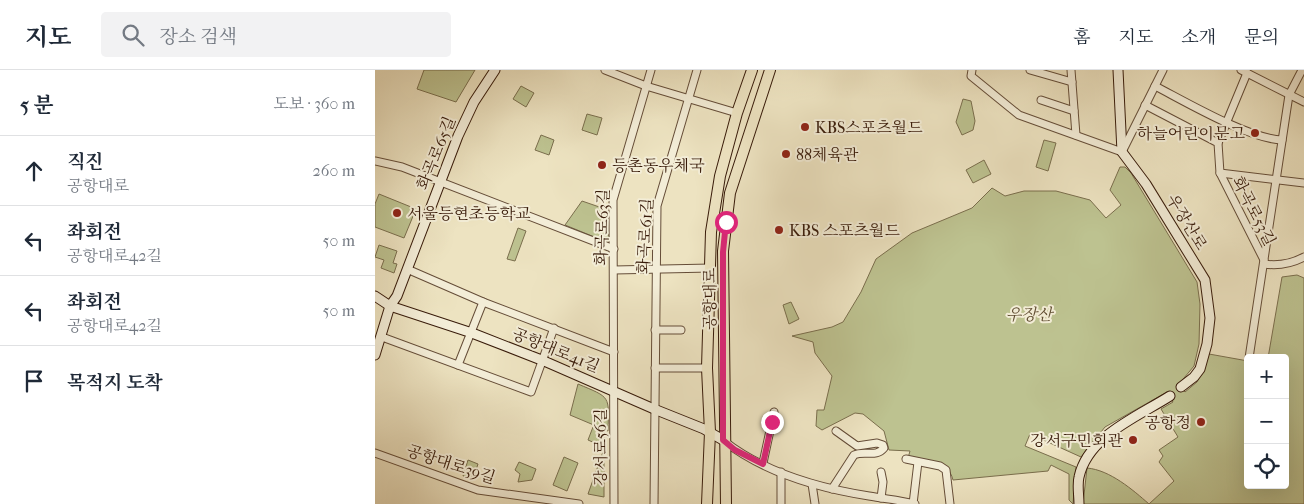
<!DOCTYPE html>
<html lang="ko">
<head>
<meta charset="utf-8">
<style>
  :root { --surface:#fff; --page:#f2f2f3; --text:#1f2937; --muted:#747a83; --line:#e0e1e3 }
  body { margin:0; font-family:"IM FELL French Canon","Noto Serif KR",serif; background:var(--page); color:var(--text) }
  .controls { position:absolute; right:15px; bottom:15px; display:grid; overflow:hidden; border-radius:5px; box-shadow:0 5px 20px #0002 }
  .controls button { width:45px; height:45px; display:grid; place-items:center; padding:0; border:0; border-bottom:1px solid var(--line); background:var(--surface); color:var(--text); font:25px sans-serif }
  .stop { position:absolute; width:15px; height:15px; margin:-11px; border:4px solid #db2777; border-radius:50%; background:#fff }
  .stop.end { background:#db2777; border-color:#fff; box-shadow:0 1px 5px #0008 }
  .list { margin:0; padding:0; list-style:none }
  h2 { display:flex; justify-content:space-between; align-items:center; height:65px; margin:0; padding:0 20px; font-size:21px }
  h2 small { font-size:16px; font-weight:400; color:var(--muted) }
  .list li { display:grid; grid-template-columns:32px 1fr auto; gap:15px; align-items:center; box-sizing:border-box; height:70px; padding:0 20px; border-top:1px solid var(--line) }
  .list b { display:block; font-size:19px; white-space:nowrap }
  .list p { margin:0; font-size:16px; white-space:nowrap; color:var(--muted) }
  .list em { font-size:16px; font-style:normal; color:var(--muted) }
  .icon { flex:none; width:28px; height:28px; fill:none; stroke:currentColor; stroke-width:2; stroke-linecap:round; stroke-linejoin:round }
  .map { position:relative; flex:none; width:929px; height:434px; overflow:hidden }
  header { display:flex; align-items:center; gap:30px; box-sizing:border-box; height:70px; padding:0 25px; background:var(--surface); border-bottom:1px solid var(--line) }
  header strong { font-size:24px }
  nav { display:flex; gap:28px; margin-inline-start:auto; font-size:18px }
  .search { width:350px; height:45px; background:var(--page); display:flex; align-items:center; gap:12px; box-sizing:border-box; padding:0 18px; border-radius:5px; color:var(--muted); font-size:19px }
  main { display:flex }
  aside { flex:1; background:var(--surface) }
  .map>svg:first-child { display:block }
  .green { fill:#bdc290; stroke:#7a6e4d }
  .lines { fill:none; stroke-linecap:round; stroke-linejoin:round }
  .street-casing { stroke:#654d38; stroke-width:9 }
  .secondary-casing { stroke:#381b0a; stroke-width:11 }
  .primary-casing { stroke:#381b0a; stroke-width:12 }
  .street { stroke:#f3edd7; stroke-width:7 }
  .secondary { stroke:#f3edd7; stroke-width:9 }
  .primary { stroke:#ede3c1; stroke-width:10 }
  .route { stroke:#db2777; stroke-width:6 }
  .poi-dot { fill:#8f2418; stroke:#f3edd7; stroke-width:2 }
  .labels { text-anchor:middle; dominant-baseline:central; stroke-width:4; stroke-linejoin:round; paint-order:stroke }
  .poi-label { font-size:16px; fill:#381b0a; stroke:#f3edd7; text-anchor:start }
  .street-label { font-size:16px; fill:#381b0a; stroke:#f3edd7 }
  .park-label { font-size:16px; font-style:italic; fill:#604d32; stroke:#f3edd7 }
</style>
</head>
<body>
<header>
<strong>지도</strong>
<div class="search"><svg class="icon" aria-label="search" viewBox="0 0 24 24"><circle cx="10" cy="10" r="6"/><path d="M15 15l6 6"/></svg>장소 검색</div>
<nav><a>홈</a><a>지도</a><a>소개</a><a>문의</a></nav>
</header>
<main>
<aside>
<h2>5 분<small>도보 · 360 m</small></h2>
<ul class="list">
<li><svg class="icon" aria-label="ahead" viewBox="0 0 24 24"><path d="M12 20V5M6 11l6-6 6 6"/></svg><div><b>직진</b><p>공항대로</p></div><em>260 m</em></li>
<li><svg class="icon" aria-label="left" viewBox="0 0 24 24"><path d="M17 20v-9H6M10 6l-5 5 5 5"/></svg><div><b>좌회전</b><p>공항대로42길</p></div><em>50 m</em></li>
<li><svg class="icon" aria-label="left" viewBox="0 0 24 24"><path d="M17 20v-9H6M10 6l-5 5 5 5"/></svg><div><b>좌회전</b><p>공항대로42길</p></div><em>50 m</em></li>
<li><svg class="icon" aria-label="arrive" viewBox="0 0 24 24"><path d="M6 21V4h12l-3 4 3 4H6"/></svg><div><b>목적지 도착</b></div></li>
</ul>
</aside>
<div class="map">
<svg width="929" height="434" viewBox="0 0 929 434">
  <rect width="100%" height="100%" fill="#ede3c1"/>
  <filter id="stains"><feTurbulence type="fractalNoise" baseFrequency=".004" numOctaves="4"/><feColorMatrix values="0 0 0 0 .2 0 0 0 0 .09 0 0 0 0 .02 0 0 0 .5 -.17"/></filter>
  <radialGradient id="worn" r=".72"><stop offset=".6" stop-color="#630" stop-opacity="0"/><stop offset="1" stop-color="#630" stop-opacity=".3"/></radialGradient>
  <g class="green">
    <path d="M49,0h51l-19,32 -39,-13z"/>
    <path d="M146,16l13,7 -8,14 -13,-8z"/>
    <path d="M588,29l8,2 4,20 -2,9 -11,5 -6,-13z"/>
    <path d="M212,44l15,4 -5,17 -15,-5z"/>
    <path d="M166,65l13,5 -5,15 -14,-5z"/>
    <path d="M669,70l12,3 -8,28 -12,-4z"/>
    <path d="M609,90l7,14 -18,9 -7,-13z"/>
    <path d="M745,97h5l6,6 66,109 3,22 -1,40 -5,22 -15,18 6,8 12,-10 12,-28 39,7v124h37v-127h-17l14,-81 15,-2 7,3v226h-221l4,-36c23,2 46,22 62,36l25,-23 -15,-19 4,-6 -4,-6 19,-13 -17,-28 12,-7 -6,-10 -62,35 -24,30 -51,-23 -5,12 51,21 -3,37 -4,-4v-26l-18,-9 -3,6 -95,9c-5,-21 -27,-18 -45,-22l2,-7 -21,-1 -5,-19 -21,-17 -8,-1 -33,17 -6,-4 1,-16h7l8,-34 -17,-23 -2,-11 -21,-6 40,-9 11,-5 18,-30 15,-33 36,-26 60,-25 20,-20 13,8 19,-5h32l34,9 16,18 15,-13 -11,-15z"/>
    <path d="M4,124l37,15 -12,29 -29,-11v-23z"/>
    <path d="M207,131l26,9 1,33 -44,-18z"/>
    <path d="M143,158l8,3 -11,30 -8,-2z"/>
    <path d="M4,175l18,6 -4,12 4,1 -3,9 -13,-5 3,-8 -9,-3z"/>
    <path d="M416,232l8,17 -10,5 -6,-19z"/>
    <path d="M203,314c33,14 31,11 30,47l-38,-16z"/>
    <path d="M218,357l11,4v16l-16,-7z"/>
    <path d="M229,379v48l-16,-3z"/>
    <path d="M189,387l14,6 -11,28 -14,-6z"/>
    <path d="M93,390l10,4 -5,15 -10,-3z"/>
    <path d="M144,392l17,7 -4,11 -14,2 2,-8 -5,-4z"/>
  </g>
  <g class="lines">
    <defs>
      <g id="street">
        <path d="M230,0l41,16 91,27"/>
        <path d="M597,0l-1,6 48,39 103,37 41,-82"/>
        <path d="M655,0l42,12"/>
        <path d="M696,0l5,65"/>
        <path d="M866,0l63,32"/>
        <path d="M780,16c31,16 94,53 127,54"/>
        <path d="M666,30l33,11"/>
        <path d="M770,35l73,38 2,30 44,87"/>
        <path d="M843,73l29,-70"/>
        <path d="M0,91l27,6 212,82"/>
        <path d="M845,103l84,10"/>
        <path d="M889,194c14,2 27,0 40,-7"/>
        <path d="M32,199l76,33 -25,63"/>
        <path d="M239,200l97,-2"/>
        <path d="M108,232l131,50"/>
        <path d="M280,260h26"/>
        <path d="M7,267l149,55 23,-64"/>
        <path d="M874,288l40,-263 13,-25"/>
        <path d="M280,298h52"/>
        <path d="M349,371c41,32 94,47 145,55 16,3 31,4 46,8"/>
        <path d="M0,383l103,37 101,14"/>
        <path d="M531,389l34,7 6,4 4,34"/>
        <path d="M388,393l11,-51"/>
        <path d="M437,414l3,20"/>
        <path d="M457,419l22,-34c11,-5 22,3 30,-7l-1,-3 -6,-2 -20,3 -21,-15"/>
        <path d="M506,428l2,-16 -2,-10"/>
        <path d="M239,434l-1,-304 38,-130"/>
        <path d="M279,434l3,-298 40,-136"/>
        <path d="M406,434v-32"/>
        <path d="M538,434l5,-42"/>
      </g>
      <g id="secondary">
        <path d="M743,0l4,82 24,32 59,96 5,38 -3,26 -7,25 -6,8 -13,10"/>
        <path d="M0,226l15,10 82,27 72,28 110,48 50,20 19,11"/>
        <path d="M0,285l15,-49 7,-10 61,-160 16,-34 21,-32"/>
        <path d="M704,434c0,-9 -2,-19 0,-27 9,-41 58,-60 91,-81"/>
      </g>
      <g id="primary">
        <path d="M332,434l3,-72 -3,-64 4,-136 9,-56 17,-63 15,-43"/>
        <path d="M351,434l-3,-253 7,-58 40,-123"/>
      </g>
    </defs>
    <use href="#street" class="street-casing"/>
    <use href="#secondary" class="secondary-casing"/>
    <use href="#primary" class="primary-casing"/>
    <use href="#street" class="street"/>
    <use href="#secondary" class="secondary"/>
    <use href="#primary" class="primary"/>
  </g>
  <g class="lines">
    <path class="route" d="M351,152l-3,30v188l12,10 28,14 9,-42"/>
  </g>
  <g class="poi-dot">
    <circle cx="430" cy="57" r="5"/>
    <circle cx="880" cy="63" r="5"/>
    <circle cx="411" cy="84" r="5"/>
    <circle cx="227" cy="95" r="5"/>
    <circle cx="22" cy="143" r="5"/>
    <circle cx="404" cy="160" r="5"/>
    <circle cx="826" cy="352" r="5"/>
    <circle cx="758" cy="370" r="5"/>
  </g>
  <g class="labels">
    <g class="poi-label">
      <text x="440" y="57">KBS스포츠월드</text>
      <text x="870" y="63" text-anchor="end">하늘어린이문고</text>
      <text x="421" y="84">88체육관</text>
      <text x="237" y="95">등촌동우체국</text>
      <text x="32" y="143">서울등현초등학교</text>
      <text x="414" y="160">KBS 스포츠월드</text>
      <text x="816" y="352" text-anchor="end">공항정</text>
      <text x="748" y="370" text-anchor="end">강서구민회관</text>
    </g>
    <g class="street-label">
      <text transform="translate(61 83) rotate(-68)">화곡로65길</text>
      <text transform="translate(879 141) rotate(63)">화곡로53길</text>
      <text transform="translate(812 152) rotate(59)">우장산로</text>
      <text transform="translate(227 157) rotate(-88)">화곡로63길</text>
      <text transform="translate(270 166) rotate(-87)">화곡로61길</text>
      <text transform="translate(334 229) rotate(-90)">공항대로</text>
      <text transform="translate(181 280) rotate(22)">공항대로41길</text>
      <text transform="translate(225 377) rotate(-90)">강서로56길</text>
      <text transform="translate(76 394) rotate(18)">공항대로39길</text>
    </g>
    <g class="park-label">
      <text x="654" y="244">우장산</text>
    </g>
  </g>
  <rect width="100%" height="100%" filter="url(#stains)"/>
  <rect width="100%" height="100%" fill="url(#worn)"/>
</svg>
<div class="controls">
<button>+</button>
<button>−</button>
<button><svg class="icon" aria-label="locate" viewBox="0 0 24 24"><circle cx="12" cy="12" r="6"/><path d="M12 2v4M12 18v4M2 12h4M18 12h4"/></svg></button>
</div>
<div class="stop" style="left:351px;top:152px"></div>
<div class="stop end" style="left:397px;top:352px"></div>
</div>
</main>
</body>
</html>
